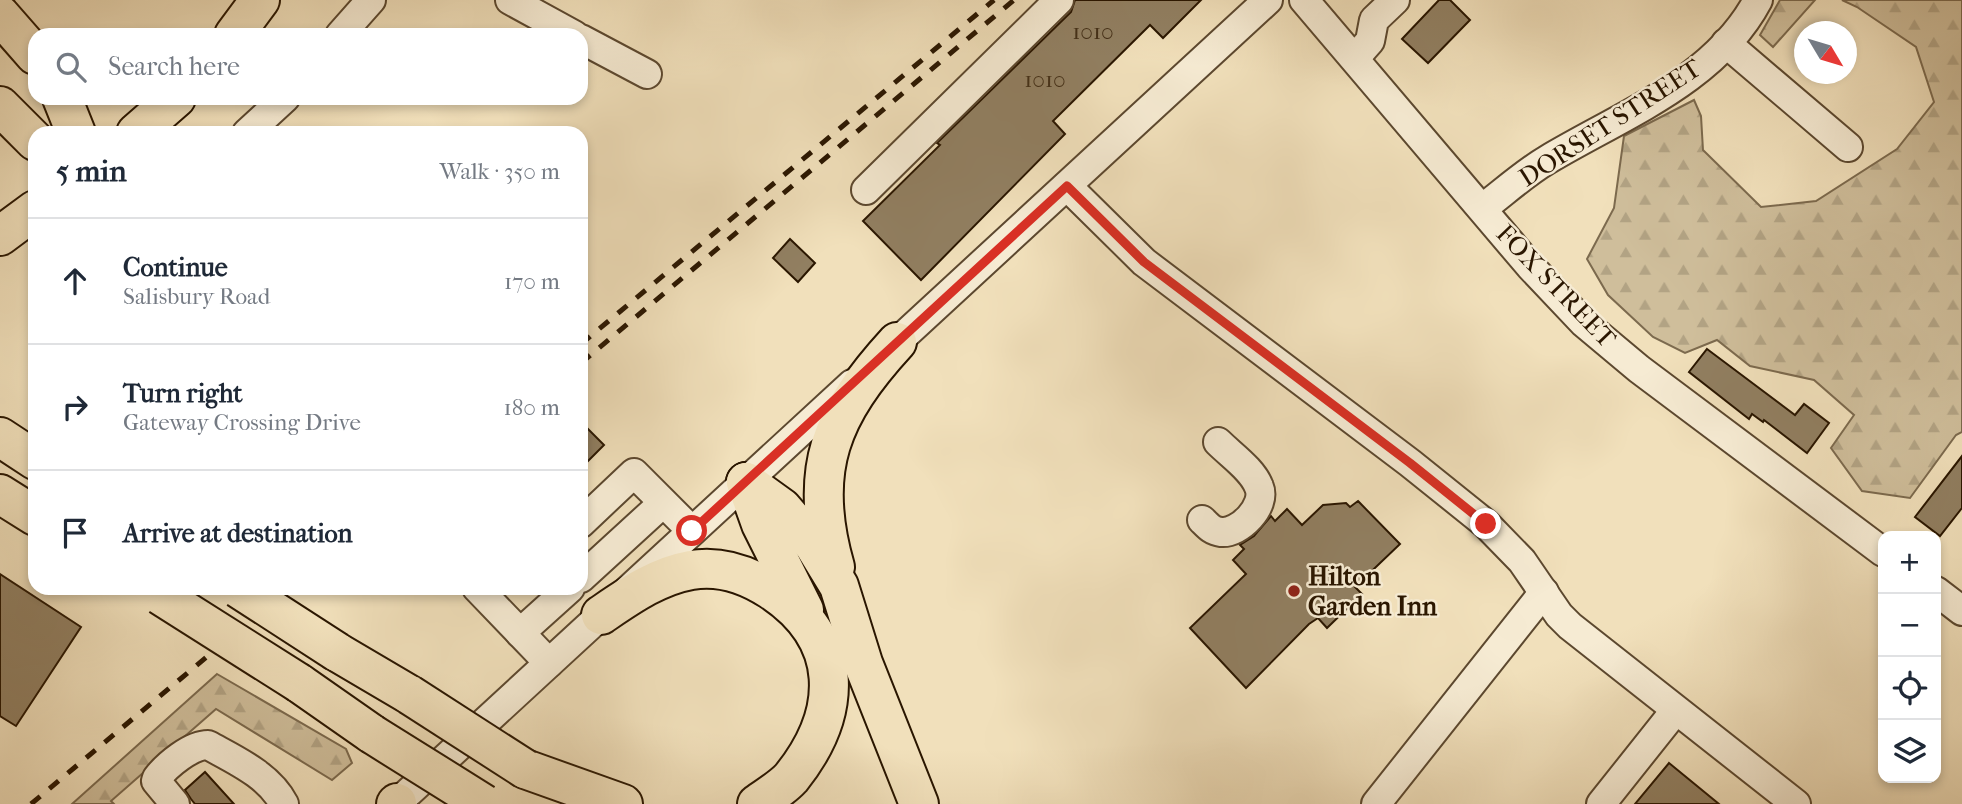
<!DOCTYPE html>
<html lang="en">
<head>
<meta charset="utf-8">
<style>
  :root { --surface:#fff; --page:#f2f2f3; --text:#1f2937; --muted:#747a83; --line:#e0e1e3 }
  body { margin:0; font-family:"IM FELL French Canon",serif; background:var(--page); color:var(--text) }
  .controls { position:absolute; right:21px; bottom:21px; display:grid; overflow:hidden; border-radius:14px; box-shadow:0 4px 10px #0003 }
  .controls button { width:63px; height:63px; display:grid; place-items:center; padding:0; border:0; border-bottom:2px solid var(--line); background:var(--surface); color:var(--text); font:35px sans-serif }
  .compass { position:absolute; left:1794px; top:21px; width:63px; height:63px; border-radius:50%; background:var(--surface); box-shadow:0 4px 10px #0003; rotate:128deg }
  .stop { position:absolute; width:21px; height:21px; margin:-16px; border:5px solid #d93025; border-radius:50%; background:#fff }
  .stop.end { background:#d93025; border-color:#fff; box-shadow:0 2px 7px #0008 }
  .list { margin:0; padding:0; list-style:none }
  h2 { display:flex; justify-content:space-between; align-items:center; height:91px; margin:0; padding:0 28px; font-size:30px }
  h2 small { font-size:23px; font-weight:400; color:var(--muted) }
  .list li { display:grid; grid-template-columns:46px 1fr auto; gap:21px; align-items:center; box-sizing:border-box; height:126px; padding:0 28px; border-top:2px solid var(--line) }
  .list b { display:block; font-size:26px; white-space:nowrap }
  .list p { margin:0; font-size:23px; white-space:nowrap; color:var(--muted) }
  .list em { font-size:23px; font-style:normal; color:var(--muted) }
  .icon { flex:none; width:38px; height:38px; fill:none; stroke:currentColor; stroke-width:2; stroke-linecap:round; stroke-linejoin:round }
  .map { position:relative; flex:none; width:1962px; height:804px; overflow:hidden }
  .search { position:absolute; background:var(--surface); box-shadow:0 4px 10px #0003; left:28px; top:28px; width:560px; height:77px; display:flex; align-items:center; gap:18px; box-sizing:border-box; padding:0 24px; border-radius:21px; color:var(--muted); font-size:26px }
  .panel { position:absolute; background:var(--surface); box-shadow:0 4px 10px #0003; left:28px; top:126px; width:560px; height:469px; border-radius:21px }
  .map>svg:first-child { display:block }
  .forest { fill:url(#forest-firs); stroke:#7c6a4e; stroke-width:2 }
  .building { fill:#917f61; stroke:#2a1600; stroke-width:2 }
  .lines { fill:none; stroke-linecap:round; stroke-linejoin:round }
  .minor-casing { stroke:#5c482f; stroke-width:32 }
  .highway-casing { stroke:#2a1600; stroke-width:42 }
  .minor { stroke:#f6ebd3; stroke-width:28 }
  .highway { stroke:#f1e0bb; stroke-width:38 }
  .rail { stroke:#2a1600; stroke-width:5; stroke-dasharray:12 12; stroke-linecap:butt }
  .highway-bridge-casing { stroke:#2a1600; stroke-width:42; stroke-linecap:butt }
  .highway-bridge { stroke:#f1e0bb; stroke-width:38 }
  .route { stroke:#d93025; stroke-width:9 }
  .poi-dot { fill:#8f2418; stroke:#f6ebd3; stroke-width:2.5 }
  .labels { text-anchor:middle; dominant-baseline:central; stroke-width:5; stroke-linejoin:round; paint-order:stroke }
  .number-label { font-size:23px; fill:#443018 }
  .street-label { font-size:26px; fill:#2a1600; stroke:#f6ebd3 }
  .poi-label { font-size:26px; font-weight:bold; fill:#2a1600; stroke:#f6ebd3; text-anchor:start }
</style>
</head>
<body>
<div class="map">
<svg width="1962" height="804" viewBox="0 0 1962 804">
  <defs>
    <pattern id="forest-firs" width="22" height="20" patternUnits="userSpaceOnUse" patternTransform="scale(1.75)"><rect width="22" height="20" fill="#cfbe9b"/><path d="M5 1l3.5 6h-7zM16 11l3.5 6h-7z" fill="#b2a384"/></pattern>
  </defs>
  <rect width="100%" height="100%" fill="#f1e0bb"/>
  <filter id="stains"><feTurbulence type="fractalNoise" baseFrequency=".00286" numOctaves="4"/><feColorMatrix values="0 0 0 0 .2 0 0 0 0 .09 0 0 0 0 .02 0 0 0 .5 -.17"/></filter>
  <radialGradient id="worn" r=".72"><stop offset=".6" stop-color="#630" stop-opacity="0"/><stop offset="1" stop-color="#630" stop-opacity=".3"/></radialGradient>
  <g class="forest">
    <path d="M1780,0h35l-42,47 -13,-12z"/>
    <path d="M1842,0h120v432l-6,3 -46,63 -48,-7 -31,-43 23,-33 -40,-35 -64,-14 -33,-26 -32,13 -32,-16 -45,-42 -21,-36 27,-51 10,-72 70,-36 7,16 2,34 58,57 55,-6 81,-52 37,-47 -18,-55 -59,-40z"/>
    <path d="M217,674l129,75 6,14 -20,17 -116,-71 -105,92 3,3h-42z"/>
  </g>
  <g class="building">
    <path d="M1075,0h126l-38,38 -13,-13 -97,96 12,13 -144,146 -58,-59 77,-76 -3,-2 134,-131z"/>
    <path d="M1439,0h11l20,20 -42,43 -26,-24z"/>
    <path d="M790,239l25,24 -17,19 -25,-24z"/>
    <path d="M1707,349l88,66 9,-11 25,19 -22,30 -43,-33 -1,2 -11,-8 -3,5 -60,-47z"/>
    <path d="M581,422l23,23 -23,23z"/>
    <path d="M1962,456v52l-22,28 -25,-19z"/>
    <path d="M1358,501l42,43 -45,43 7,7 -35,34 -9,-10 -9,6 -63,64 -56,-60 56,-54 -13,-14 11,-11 -4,-4 14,-9 17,-20 4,5 12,-12 15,16 21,-20 23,-2 4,4z"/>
    <path d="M0,574l81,53 -65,99 -16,-10z"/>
    <path d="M1669,763l50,41h-84z"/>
    <path d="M205,772l29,32h-39l-4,-5 -6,-9z"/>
  </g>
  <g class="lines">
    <defs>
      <g id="minor">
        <path d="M510,0l64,35"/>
        <path d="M1304,0l226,266 54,57 55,46 244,183"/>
        <path d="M340,35l31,-35"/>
        <path d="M581,39l66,35"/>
        <path d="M1726,43l122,104"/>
        <path d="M1355,58l15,-17 4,-21 21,-20"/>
        <path d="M247,133l38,-35"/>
        <path d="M1067,186l77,76 266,201 76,61 36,37 37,54 11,11 226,178"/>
        <path d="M866,190l193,-190"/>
        <path d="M1483,208c21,-16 42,-35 64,-48 75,-45 168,-79 211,-160"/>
        <path d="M884,354l384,-354"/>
        <path d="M1202,520c6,6 10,11 19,12 18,2 46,-26 38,-45 -6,-17 -28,-32 -41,-45"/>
        <path d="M581,523l53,-50 58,58"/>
        <path d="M581,578l82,-75"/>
        <path d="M477,588l72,75"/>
        <path d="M1936,591l26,20"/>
        <path d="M520,633l50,-45"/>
        <path d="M175,804l-19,-23 1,-3c10,-13 34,-33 51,-33 27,15 61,30 76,59"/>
        <path d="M396,804l456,-420"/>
        <path d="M1376,804l168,-212"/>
        <path d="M1601,804l74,-93"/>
      </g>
      <g id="highway">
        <path d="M0,15l35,40"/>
        <path d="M234,35l26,-35"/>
        <path d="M62,98l14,35"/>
        <path d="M0,106l35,35"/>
        <path d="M136,133l40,-35"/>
        <path d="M0,236l35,-26"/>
        <path d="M0,437l35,23"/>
        <path d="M746,482l36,26 32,37 25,41 24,77 56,141"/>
        <path d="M746,482l15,42 43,86"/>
        <path d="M0,494l35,22"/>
        <path d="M835,567c-28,-97 -4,-153 62,-225"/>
        <path d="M601,615c28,-19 56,-39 90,-45 29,-5 57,5 80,20 74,49 73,122 20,188 -9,10 -23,18 -34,26"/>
        <path d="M337,652l73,43"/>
        <path d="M299,683l73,51"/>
        <path d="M525,769l98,35"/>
        <path d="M396,804l1,-1"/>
      </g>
    </defs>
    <use href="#minor" class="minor-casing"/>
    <use href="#highway" class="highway-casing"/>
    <use href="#minor" class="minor"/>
    <use href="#highway" class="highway"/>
    <g class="rail">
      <path d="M581,344l413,-344"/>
      <path d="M581,363l433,-363"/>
      <path d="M31,804l258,-216"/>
    </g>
    <defs>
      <g id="highway-bridge">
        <path d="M238,588l99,64"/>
        <path d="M160,595l139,88"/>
        <path d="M410,695l115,74"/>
        <path d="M372,734l112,70"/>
      </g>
    </defs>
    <use href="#highway-bridge" class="highway-bridge-casing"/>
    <use href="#highway-bridge" class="highway-bridge"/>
  </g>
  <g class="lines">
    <path class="route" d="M692,531l375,-345 77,76 266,201 76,61"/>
  </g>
  <circle class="poi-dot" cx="1294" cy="591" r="7"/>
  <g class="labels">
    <g class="number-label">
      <text x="1093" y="31">1010</text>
      <text x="1045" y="79">1010</text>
    </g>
    <g class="street-label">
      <text transform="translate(1610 123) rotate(-33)">DORSET STREET</text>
      <text transform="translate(1556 286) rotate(46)">FOX STREET</text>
    </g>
    <g class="poi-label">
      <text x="1308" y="576">Hilton<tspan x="1308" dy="30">Garden Inn</tspan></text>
    </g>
  </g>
  <rect width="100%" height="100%" filter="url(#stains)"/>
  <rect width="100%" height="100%" fill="url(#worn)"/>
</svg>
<div class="controls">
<button>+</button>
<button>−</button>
<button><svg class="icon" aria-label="locate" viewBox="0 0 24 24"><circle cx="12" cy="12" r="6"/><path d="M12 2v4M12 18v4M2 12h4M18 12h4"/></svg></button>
<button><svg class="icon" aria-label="layers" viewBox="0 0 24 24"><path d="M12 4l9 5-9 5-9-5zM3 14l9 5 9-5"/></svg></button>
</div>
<svg class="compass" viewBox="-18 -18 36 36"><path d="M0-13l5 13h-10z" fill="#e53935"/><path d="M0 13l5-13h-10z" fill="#747a83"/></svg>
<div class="stop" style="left:692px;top:531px"></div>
<div class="stop end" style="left:1486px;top:524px"></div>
<div class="search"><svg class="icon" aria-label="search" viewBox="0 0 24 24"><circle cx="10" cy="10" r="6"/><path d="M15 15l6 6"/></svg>Search here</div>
<section class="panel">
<h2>5 min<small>Walk · 350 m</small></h2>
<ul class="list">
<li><svg class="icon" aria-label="ahead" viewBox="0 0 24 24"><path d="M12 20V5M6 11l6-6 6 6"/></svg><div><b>Continue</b><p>Salisbury Road</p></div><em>170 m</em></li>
<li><svg class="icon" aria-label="right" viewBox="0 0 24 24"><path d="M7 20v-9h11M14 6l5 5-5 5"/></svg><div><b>Turn right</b><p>Gateway Crossing Drive</p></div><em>180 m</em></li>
<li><svg class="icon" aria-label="arrive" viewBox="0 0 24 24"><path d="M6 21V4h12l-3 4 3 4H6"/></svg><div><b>Arrive at destination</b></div></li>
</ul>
</section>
</div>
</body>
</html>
